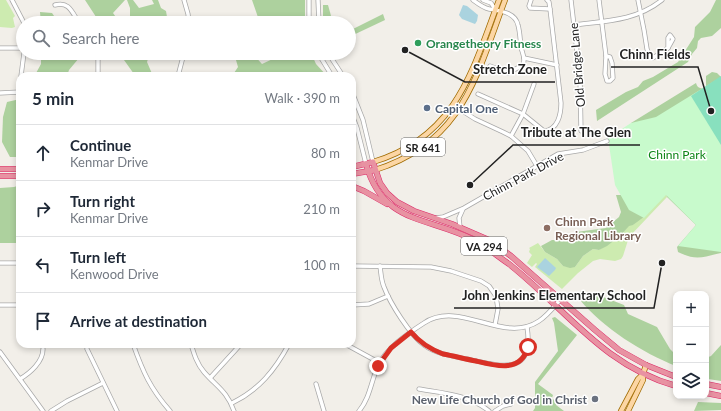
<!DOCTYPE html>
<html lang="en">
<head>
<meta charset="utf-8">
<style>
  :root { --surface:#fff; --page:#f2f2f3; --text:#1f2937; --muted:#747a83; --line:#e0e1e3 }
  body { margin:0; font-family:Lato,sans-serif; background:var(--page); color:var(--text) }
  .controls { position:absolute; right:12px; bottom:12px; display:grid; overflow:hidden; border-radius:8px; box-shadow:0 2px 6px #0003 }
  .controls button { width:36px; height:36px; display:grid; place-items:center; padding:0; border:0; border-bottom:1px solid var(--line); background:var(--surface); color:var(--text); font:20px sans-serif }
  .stop { position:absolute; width:12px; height:12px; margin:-9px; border:3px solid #d93025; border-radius:50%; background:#fff }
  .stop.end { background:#d93025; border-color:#fff; box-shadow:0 1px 4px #0008 }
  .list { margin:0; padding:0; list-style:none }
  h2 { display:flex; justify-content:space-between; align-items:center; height:52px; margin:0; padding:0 16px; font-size:17px }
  h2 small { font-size:13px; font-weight:400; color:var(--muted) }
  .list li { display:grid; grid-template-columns:26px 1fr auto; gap:12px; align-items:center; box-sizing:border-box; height:56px; padding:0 16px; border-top:1px solid var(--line) }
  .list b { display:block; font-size:15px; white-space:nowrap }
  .list p { margin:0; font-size:13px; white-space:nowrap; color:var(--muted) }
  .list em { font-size:13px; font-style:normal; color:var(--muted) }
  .icon { flex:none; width:22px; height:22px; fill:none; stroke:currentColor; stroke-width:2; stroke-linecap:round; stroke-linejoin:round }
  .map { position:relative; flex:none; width:721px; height:411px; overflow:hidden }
  .search { position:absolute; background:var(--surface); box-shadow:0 2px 6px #0003; left:16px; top:16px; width:340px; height:44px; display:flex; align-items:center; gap:10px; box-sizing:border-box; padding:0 14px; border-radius:22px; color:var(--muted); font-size:15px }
  .panel { position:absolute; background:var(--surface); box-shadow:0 2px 6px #0003; left:16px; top:72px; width:340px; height:276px; border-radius:12px }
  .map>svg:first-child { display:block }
  .grass { fill:#cdebb0 }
  .forest { fill:#add19e }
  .park { fill:#c8facc }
  .pitch { fill:#88e0be }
  .water { fill:#aad3df }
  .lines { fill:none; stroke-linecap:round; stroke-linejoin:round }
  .minor-casing { stroke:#a9a9a9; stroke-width:5 }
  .major-casing { stroke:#a06b00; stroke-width:6 }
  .highway-casing { stroke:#dc2a67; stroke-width:6 }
  .minor { stroke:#fff; stroke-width:3.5 }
  .major { stroke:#fcd6a4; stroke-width:4.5 }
  .highway { stroke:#e892a2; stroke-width:5 }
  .route { stroke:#d93025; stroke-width:5 }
  .leisure-dot { fill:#2e9e5b; stroke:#fff; stroke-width:1.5 }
  .service-dot { fill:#5c6f8a; stroke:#fff; stroke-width:1.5 }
  .education-dot { fill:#8d6e63; stroke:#fff; stroke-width:1.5 }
  .worship-dot { fill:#6b7280; stroke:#fff; stroke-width:1.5 }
  .labels { text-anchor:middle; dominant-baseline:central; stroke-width:3; stroke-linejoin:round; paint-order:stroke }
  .shield { fill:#fff; stroke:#646464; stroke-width:1 }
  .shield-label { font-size:11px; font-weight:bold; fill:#222 }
  .leisure-label { font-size:12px; font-weight:bold; fill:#27864d; stroke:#fff; text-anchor:start }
  .street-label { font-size:12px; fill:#222; stroke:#fff }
  .service-label { font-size:12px; font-weight:bold; fill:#4e5e75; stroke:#fff; text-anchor:start }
  .park-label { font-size:12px; fill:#0c8416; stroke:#fff }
  .education-label { font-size:12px; font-weight:bold; fill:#785e54; stroke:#fff; text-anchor:start }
  .worship-label { font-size:12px; font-weight:bold; fill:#5b616d; stroke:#fff; text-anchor:end }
  .leader { fill:none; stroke:#222; stroke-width:1.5 }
  .callout-dot { fill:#222; stroke:#fff; stroke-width:1.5 }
  .callout-label { font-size:13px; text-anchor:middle; font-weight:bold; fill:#222; stroke:#fff; stroke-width:3; stroke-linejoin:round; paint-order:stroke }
</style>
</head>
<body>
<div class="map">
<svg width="721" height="411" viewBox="0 0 721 411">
  <rect width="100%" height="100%" fill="#f2efe9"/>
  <g class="grass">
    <path d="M0,0h6l9,16 -2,2 2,9 -3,1 -12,-1z"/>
    <path d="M665,189l2,8 -38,40 -6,19 -2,3 -6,2 -15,-2 -7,2 -15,12 -16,16 -27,-22 2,-3 -1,-1 -4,4 -5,-4 5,-8 -3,-3 1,-3 -1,-1 9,-5 7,9 12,7 6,7 12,1 8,-11 10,-7 6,1 22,-15 8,-10h4z"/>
  </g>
  <g class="forest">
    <path d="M85,0h40l-12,13 7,10h-20z"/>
    <path d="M127,0h6l6,8 15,-4 -2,-4h6l3,8 5,3 1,6 -3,6h-34v-15z"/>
    <path d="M252,0h53v23h-45z"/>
    <path d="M716,0h5v28l-9,8 -11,2 -3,3 -1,7 -5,6 -4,8 -91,59 -1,-11 30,-18 12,-5 5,-6 10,-4 25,-15 16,-25 1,-10 15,-15z"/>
    <path d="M323,5h5l5,18h-10z"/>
    <path d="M40,12l12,1 7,10h-18z"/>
    <path d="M383,14l2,6 -36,17v-6z"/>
    <path d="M41,53h37l1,5 -10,12 -2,6h-31l-1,-1 6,-11z"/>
    <path d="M119,53h38l-9,6 -1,3 6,14h-14l-1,-3 -4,1z"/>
    <path d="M234,53h18l10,11 17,-8v-3h32l5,11 11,12h-95l6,-9z"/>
    <path d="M712,72l5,1 4,4 -56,41 -34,6v-1l65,-40c1,4 3,5 8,6l2,-2v-11z"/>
    <path d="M20,99v58h-10l-8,-15 1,-25 4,-15z"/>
    <path d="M721,138v115c-18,4 -25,8 -43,-1l-1,-5 19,-22 -29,-28 -2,-8 -20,27 -12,9 -4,1 -8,9 -14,11 -8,4 -6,-1 -10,7 -8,11 -5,1 -7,-2 -6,-7 -12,-7 -4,-6 11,-6h6l18,-8 30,-4 13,-11 2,-5 -5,-17h6z"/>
    <path d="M20,185v58h-20v-55l14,-1z"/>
    <path d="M593,293l31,12 4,9 29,13 13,22 6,6v11c-33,-13 -73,-38 -96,-66z"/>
    <path d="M555,317l22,18 -39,49 15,11 -1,3 5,5 -1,2 8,6h-31l2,-3v-26l23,-31 -4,-28 -2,-5z"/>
    <path d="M721,345v36l-13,-2 -2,-2v-19l5,-2z"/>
    <path d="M698,402l23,1v7l-27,1z"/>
  </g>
  <path class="park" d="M721,77v175l-43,-6 18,-21 -30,-30 -22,23 -15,-8 -14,-25 -7,-47 23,-15 25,-6z"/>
  <path class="pitch" d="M721,76v69l-30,-49z"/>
  <g class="water">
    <path d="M463,5l4,1 11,9 -1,6 -2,3 -13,-5 -3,-4z"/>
    <path d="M545,258l11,10 -1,2 -6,6 -12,-9z"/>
  </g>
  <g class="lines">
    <defs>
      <g id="minor">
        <path d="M12,0l12,23"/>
        <path d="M184,0l4,14 1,9"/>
        <path d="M309,0v23"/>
        <path d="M318,0l1,23"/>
        <path d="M473,0c4,3 11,8 16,9 11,2 26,3 29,16 2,7 2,14 3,22 1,6 5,11 2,18l-15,8 -18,-7"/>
        <path d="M483,0l8,3 4,6"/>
        <path d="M531,0l-2,6 1,2 20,1 -1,-7 -2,-2"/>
        <path d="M571,0l9,77 1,54"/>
        <path d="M599,0l7,56"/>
        <path d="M638,0l6,30 3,19 3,7 3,2 15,-10"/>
        <path d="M55,5c14,-4 17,7 24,18"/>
        <path d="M574,25c31,-4 62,-4 88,-25"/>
        <path d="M670,35l3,4 -5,9v-10z"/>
        <path d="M0,48h23"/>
        <path d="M97,53l1,5v18"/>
        <path d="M318,53l14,23"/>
        <path d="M328,53l15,23"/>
        <path d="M606,56l4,1 2,6 1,15 -3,3h-3l-2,-7z"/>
        <path d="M524,58l33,7"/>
        <path d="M21,76l3,-23"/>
        <path d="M178,76l6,-23"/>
        <path d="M352,92l11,28 10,42"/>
        <path d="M0,93l20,-1"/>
        <path d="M478,94l45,20 21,17c14,-1 17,-17 17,-28l-11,-94"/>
        <path d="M453,105l22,14 28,13 8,4 17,15 9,15"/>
        <path d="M352,115l5,13 9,36"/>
        <path d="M511,136l12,-22 11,-30"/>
        <path d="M436,218l7,-1 21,-9 94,-54 25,-4 24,-9"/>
        <path d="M460,227l-1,-9 4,-9"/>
        <path d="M0,263h20"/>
        <path d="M352,266l79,1 20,4 30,10 8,5 7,10 2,13 -3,16"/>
        <path d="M380,266c1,7 1,14 4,21 6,16 26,48 40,58 12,9 28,11 43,14 33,7 68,18 60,-32"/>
        <path d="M0,305h20"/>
        <path d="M352,305l17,-1 19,-8"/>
        <path d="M133,344c10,28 17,44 37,67"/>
        <path d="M191,344c3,10 6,20 13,28 13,15 23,19 30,39"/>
        <path d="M347,345l33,18"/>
        <path d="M87,349l30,62"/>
        <path d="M0,352l43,59"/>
        <path d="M210,378l31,-34"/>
        <path d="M20,379c10,-6 23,-17 23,-30"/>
        <path d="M316,384l8,27"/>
        <path d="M419,389c23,4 51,6 70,22"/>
        <path d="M232,403c27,-13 43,-33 57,-59"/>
        <path d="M51,411l16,-10 36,-18"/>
        <path d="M359,411c11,-13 12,-30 19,-45 8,-18 29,-32 46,-43 36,-24 79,22 115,-2 8,-5 15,-14 21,-21"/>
        <path d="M495,411l8,-5 8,-2"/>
      </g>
      <g id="major">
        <path d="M373,162c83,-25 99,-90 126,-162"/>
        <path d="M375,170c88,-28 101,-93 130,-170"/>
        <path d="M621,411l17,-32 5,-5 3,-9"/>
        <path d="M628,411l15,-31v-6"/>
      </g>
      <g id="highway">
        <path d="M366,164c17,61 62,52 108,76 13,7 23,16 35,24 56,44 94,102 167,122"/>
        <path d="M352,167l21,-5 7,21 7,10 10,9 17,9 38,13 37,16 22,16 84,74 24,20 27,15 30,12"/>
        <path d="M0,169h20"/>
        <path d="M352,174l23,-4"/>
        <path d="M0,176h20"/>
        <path d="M352,186l12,5 23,13"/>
        <path d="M706,384l15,3"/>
        <path d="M706,393l15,3"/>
      </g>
    </defs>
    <use href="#minor" class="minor-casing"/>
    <use href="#major" class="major-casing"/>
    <use href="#highway" class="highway-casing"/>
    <use href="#minor" class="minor"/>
    <use href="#major" class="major"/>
    <use href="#highway" class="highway"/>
  </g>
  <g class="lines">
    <path class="route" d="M378,366l13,-18 20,-16c9,11 19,17 32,22 11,2 22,5 33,7 20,5 45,12 52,-14"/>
  </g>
  <circle class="leisure-dot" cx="418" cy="43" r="4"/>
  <circle class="service-dot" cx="427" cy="108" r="4"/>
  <circle class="education-dot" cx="547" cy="228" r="4"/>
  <circle class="worship-dot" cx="595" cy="399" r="4"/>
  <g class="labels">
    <g class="shield">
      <rect x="401" y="138" width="44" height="18" rx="3"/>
      <rect x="461" y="237" width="46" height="18" rx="3"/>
    </g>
    <g class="shield-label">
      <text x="423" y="147">SR 641</text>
      <text x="484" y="246">VA 294</text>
    </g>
    <g class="leisure-label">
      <text x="426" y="43">Orangetheory Fitness</text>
    </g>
    <g class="street-label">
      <text transform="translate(577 65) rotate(-95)">Old Bridge Lane</text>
      <text transform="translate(523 176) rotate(-28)">Chinn Park Drive</text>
    </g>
    <g class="service-label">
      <text x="435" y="108">Capital One</text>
    </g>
    <g class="park-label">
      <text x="677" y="154">Chinn Park</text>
    </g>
    <g class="education-label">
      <text x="555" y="221">Chinn Park<tspan x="555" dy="14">Regional Library</tspan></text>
    </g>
    <g class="worship-label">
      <text x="587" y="399">New Life Church of God in Christ</text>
    </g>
  </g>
  <path class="leader" d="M711 111L698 67H611M405 50L465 82H555M470 185L513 145H640M662 263L654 308H454"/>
  <g class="callout-dot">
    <circle cx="711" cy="111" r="4"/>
    <circle cx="405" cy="50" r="4"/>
    <circle cx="470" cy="185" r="4"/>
    <circle cx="662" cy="263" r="4"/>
  </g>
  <g class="callout-label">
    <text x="655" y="59">Chinn Fields</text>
    <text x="510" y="74">Stretch Zone</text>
    <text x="576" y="137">Tribute at The Glen</text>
    <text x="554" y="300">John Jenkins Elementary School</text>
  </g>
</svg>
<div class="controls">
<button>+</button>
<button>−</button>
<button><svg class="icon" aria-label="layers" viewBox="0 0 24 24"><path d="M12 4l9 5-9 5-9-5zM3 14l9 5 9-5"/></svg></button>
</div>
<div class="stop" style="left:528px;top:347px"></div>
<div class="stop end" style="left:378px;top:366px"></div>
<div class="search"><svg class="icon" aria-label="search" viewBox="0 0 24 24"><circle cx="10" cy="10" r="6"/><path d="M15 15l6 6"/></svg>Search here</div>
<section class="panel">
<h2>5 min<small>Walk · 390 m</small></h2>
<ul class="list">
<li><svg class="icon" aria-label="ahead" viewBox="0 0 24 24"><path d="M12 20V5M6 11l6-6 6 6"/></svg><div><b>Continue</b><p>Kenmar Drive</p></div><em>80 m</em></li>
<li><svg class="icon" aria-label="right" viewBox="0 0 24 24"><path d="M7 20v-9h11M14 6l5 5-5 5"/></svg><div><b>Turn right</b><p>Kenmar Drive</p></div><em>210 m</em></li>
<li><svg class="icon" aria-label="left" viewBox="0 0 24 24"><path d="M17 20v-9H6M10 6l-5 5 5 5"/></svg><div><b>Turn left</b><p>Kenwood Drive</p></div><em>100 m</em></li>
<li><svg class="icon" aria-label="arrive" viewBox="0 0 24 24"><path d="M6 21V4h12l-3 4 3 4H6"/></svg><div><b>Arrive at destination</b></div></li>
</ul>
</section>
</div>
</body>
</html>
